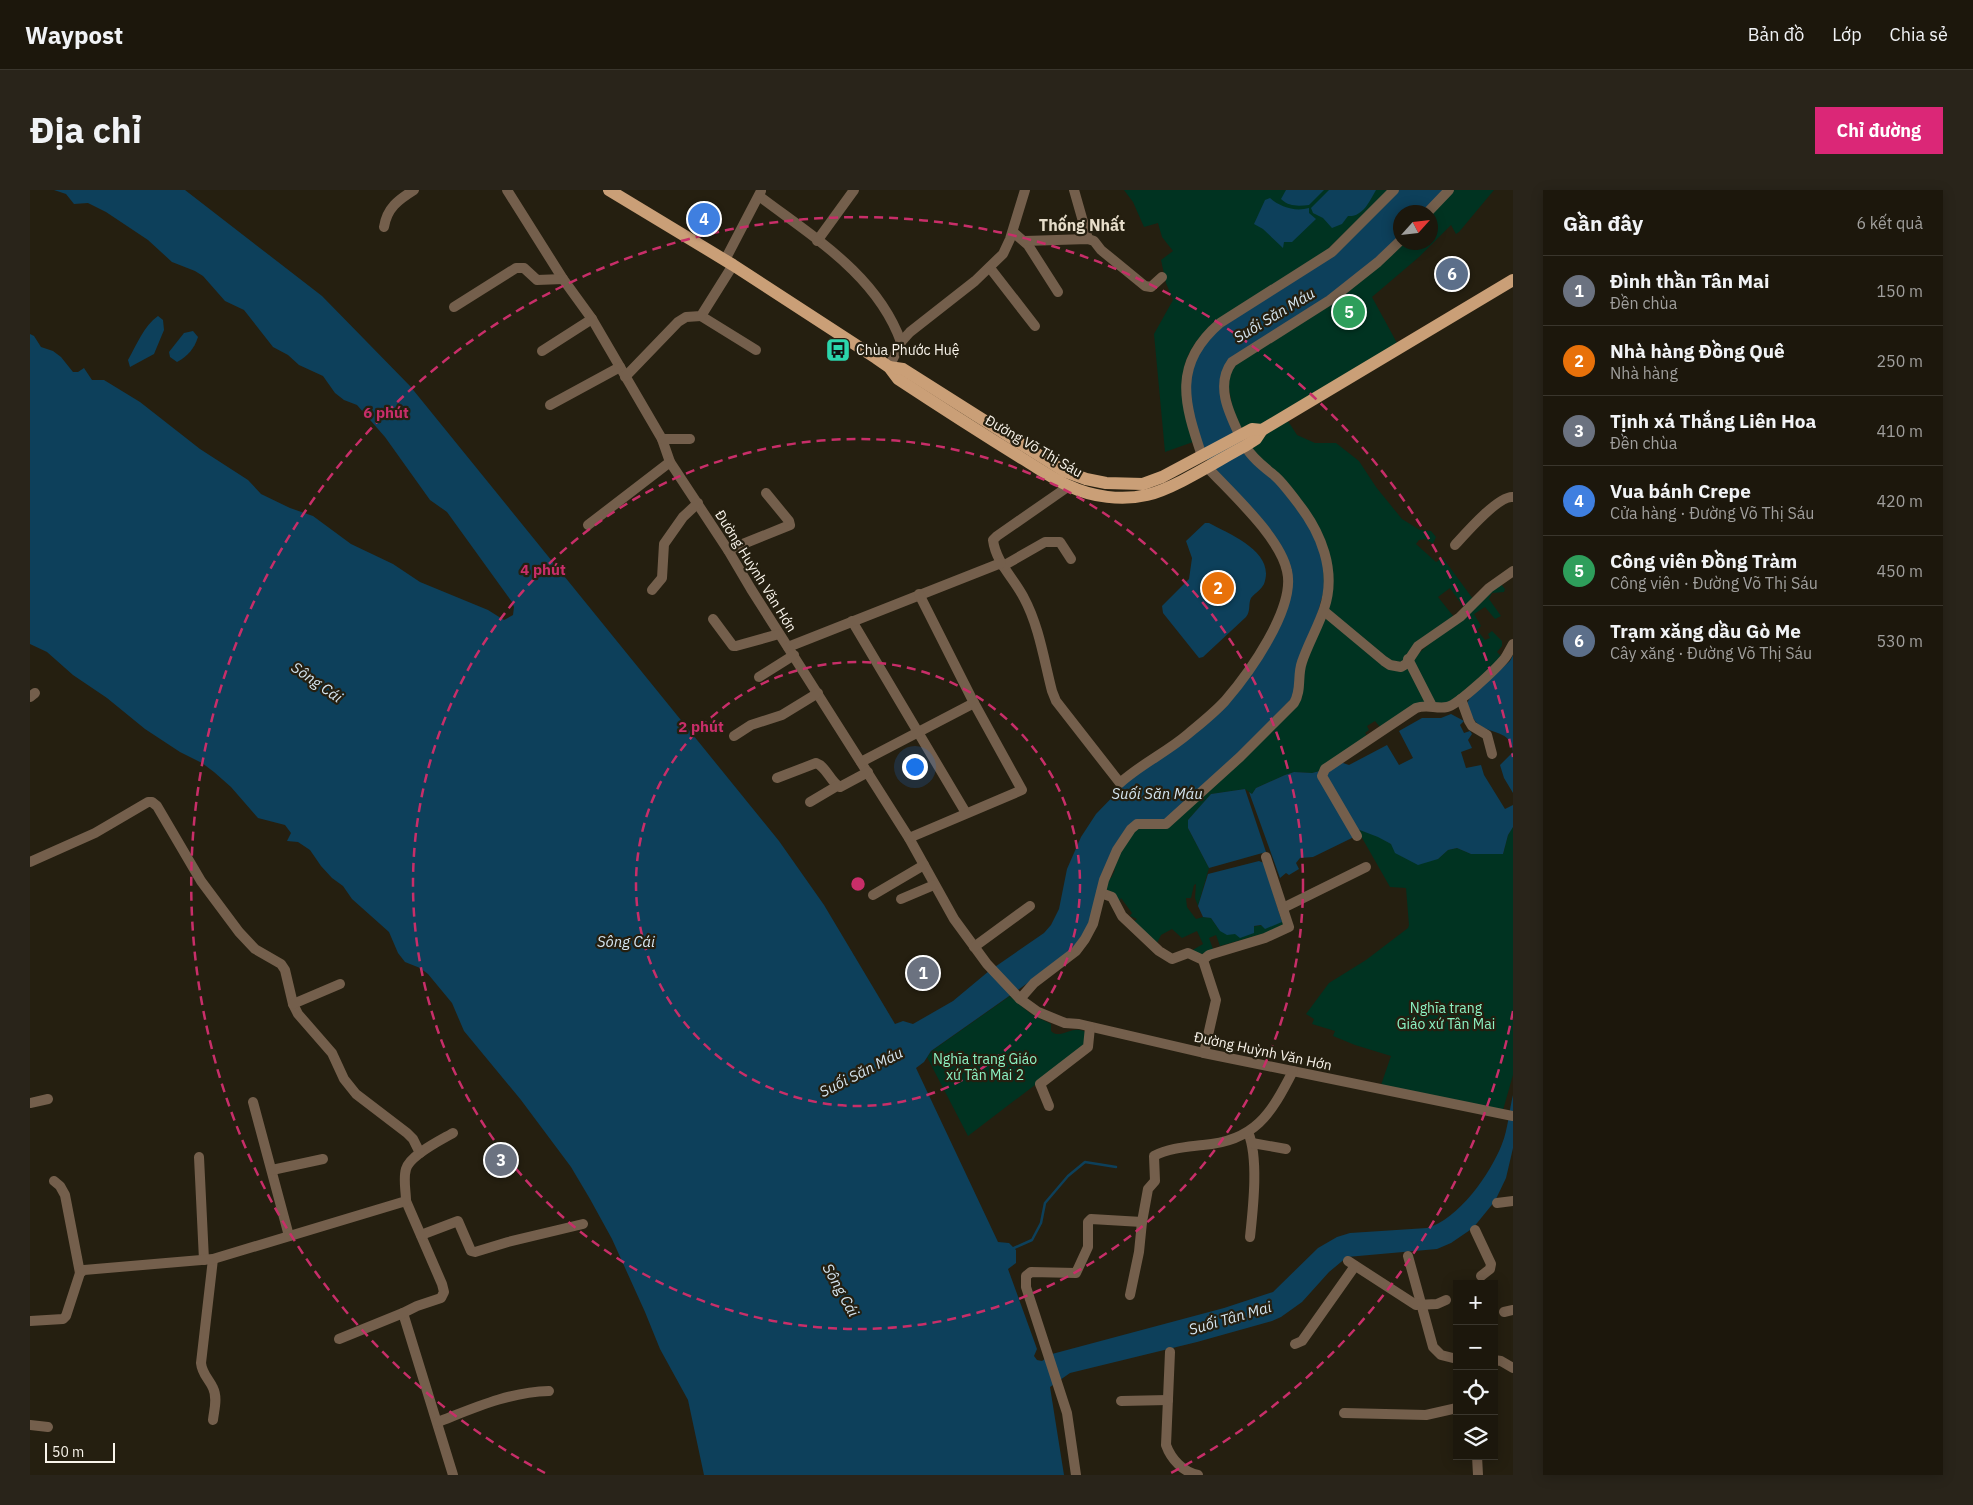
<!DOCTYPE html>
<html lang="vi">
<head>
<meta charset="utf-8">
<style>
  :root { --surface:#1c170c; --page:#29241a; --text:#f1f3f6; --muted:#a09f9d; --line:#3a362d; --accent:#db2777 }
  body { margin:0; font-family:"IBM Plex Sans",sans-serif; background:var(--page); color:var(--text) }
  .controls { position:absolute; right:15px; bottom:15px; display:grid; overflow:hidden; border-radius:0px; box-shadow:0 2px 12px #0003 }
  .controls button { width:45px; height:45px; display:grid; place-items:center; padding:0; border:0; border-bottom:1px solid var(--line); background:var(--surface); color:var(--text); font:25px sans-serif }
  .compass { position:absolute; left:1363px; top:15px; width:45px; height:45px; border-radius:50%; background:var(--surface); box-shadow:0 2px 12px #0003; rotate:63deg }
  .scale { position:absolute; left:15px; bottom:12px; width:70px; box-sizing:border-box; padding-left:5px; border:2px solid #f9f4eb; border-top:0; font-size:14px; line-height:18px; white-space:nowrap; color:#f9f4eb; -webkit-text-stroke:4px #251f10; paint-order:stroke }
  .you { position:absolute; left:884px; top:576px; width:18px; height:18px; margin:-12px; border:4px solid #fff; border-radius:50%; background:#1a73e8; box-shadow:0 0 0 8px #1a73e833 }
  .badge { display:grid; place-items:center; width:32px; height:32px; border-radius:50%; background:var(--accent); color:#fff; font-size:16px; font-weight:700 }
  .pin { position:absolute; translate:-50% -50%; border:2px solid #fff; box-shadow:0 1px 5px #0006 }
  .list { margin:0; padding:0; list-style:none }
  h2 { display:flex; justify-content:space-between; align-items:center; height:65px; margin:0; padding:0 20px; font-size:21px }
  h2 small { font-size:16px; font-weight:400; color:var(--muted) }
  .list li { display:grid; grid-template-columns:32px 1fr auto; gap:15px; align-items:center; box-sizing:border-box; height:70px; padding:0 20px; border-top:1px solid var(--line) }
  .list b { display:block; font-size:19px; white-space:nowrap }
  .list p { margin:0; font-size:16px; white-space:nowrap; color:var(--muted) }
  .list em { font-size:16px; font-style:normal; color:var(--muted) }
  .icon { flex:none; width:28px; height:28px; fill:none; stroke:currentColor; stroke-width:2; stroke-linecap:round; stroke-linejoin:round }
  .map { position:relative; flex:none; width:1483px; height:1285px; overflow:hidden; border-radius:0px }
  header { display:flex; align-items:center; gap:30px; box-sizing:border-box; height:70px; padding:0 25px; background:var(--surface); border-bottom:1px solid var(--line) }
  header strong { font-size:24px }
  nav { display:flex; gap:28px; margin-inline-start:auto; font-size:18px }
  .intro { display:flex; align-items:center; justify-content:space-between; box-sizing:border-box; height:120px; padding:0 30px }
  h1 { margin:0; font-size:35px }
  .button { padding:12px 22px; border-radius:0px; background:var(--accent); color:#fff; font-size:18px; font-weight:700 }
  main { display:flex; gap:30px; padding:0 30px }
  aside { flex:1; background:var(--surface); border-radius:0px; box-shadow:0 2px 12px #0003 }
  .map>svg:first-child { display:block }
  .green { fill:#003321 }
  .water { fill:#0d405b }
  .lines { fill:none; stroke-linecap:round; stroke-linejoin:round }
  .stream { stroke:#0d405b; stroke-width:2.5 }
  .minor { stroke:#745f4c; stroke-width:10 }
  .major { stroke:#ca9f77; stroke-width:12 }
  .ring { fill:none; stroke:#c82e69; stroke-width:2.5; stroke-dasharray:9 6 }
  .labels { text-anchor:middle; dominant-baseline:central; stroke-width:4.5; stroke-linejoin:round; paint-order:stroke }
  .poi-label { font-size:14px; fill:#f9f4eb; stroke:#251f10; text-anchor:start }
  .street-label { font-size:14px; fill:#f9f4eb; stroke:#251f10 }
  .park-label { font-size:14px; fill:#8cf3c4; stroke:#251f10 }
  .water-label { font-size:15px; font-style:italic; fill:#d5e6f1; stroke:#251f10 }
  .quarter-label { font-size:16px; font-weight:bold; fill:#e6ddca; stroke:#251f10 }
  .centre { fill:#c82e69; stroke:#251f10; stroke-width:2.5 }
  .ring-label { font-size:15px; text-anchor:middle; font-weight:bold; fill:#c82e69; stroke:#251f10; stroke-width:4.5; stroke-linejoin:round; paint-order:stroke }
</style>
</head>
<body>
<header>
<strong>Waypost</strong>
<nav><a>Bản đồ</a><a>Lớp</a><a>Chia sẻ</a></nav>
</header>
<div class="intro"><h1>Địa chỉ</h1><a class="button">Chỉ đường</a></div>
<main>
<div class="map">
<svg width="1483" height="1285" viewBox="0 0 1483 1285">
  <rect width="100%" height="100%" fill="#251f10"/>
  <g class="green">
    <path d="M1094,0h264l-61,60 -114,73c-11,11 -22,23 -27,38 -6,18 4,60 7,81l-28,10 -11,-118 19,-34 -7,-17 -5,-23 12,-9 -11,-14 -4,-14 -14,4 -11,-25z"/>
    <path d="M1423,0h41l-35,42 -3,2 -5,-9 -32,32 -47,40 25,46 -133,82 -23,5 -8,-20 -6,-31 7,-15 169,-121 27,-1 1,-28z"/>
    <path d="M1256,228l11,17 18,8h21l23,18 17,26 26,32 18,11 11,1 5,6 -3,7 -7,-5 -7,1 -3,4 20,18 7,-4 30,41 -9,9 -14,-20 -12,9 16,20 -47,38 19,47 -46,25 -5,-6 -8,5 2,4 -4,3 2,3 -47,35 -8,2 -18,-1 -9,3 -29,13 -4,6 -7,-5 -34,5 -23,26v8l21,40 -11,38 -3,-8 1,-14 -2,1 -3,13h-5l1,9 9,12 7,-2 8,1 9,13 59,-8 2,-1 -2,-6h4l3,8 -3,4 -63,18 -4,-11 -7,3 4,11 -11,5 -11,-3 12,-7 -6,-13 -15,7 -10,-9 -11,6 -4,8 -24,-21 4,-3 -7,-3 2,-3 -11,-15 -3,6 -15,-13 5,-14 3,1 4,-8 -3,-1 8,-17 16,-23c11,-2 21,1 31,-2l130,-122 5,-7 1,-26 24,-63 -76,-160 13,-18z"/>
    <path d="M1470,393l5,6 -1,3 -12,1 -3,6 12,17 -6,3 -10,-12 -11,7 7,12 -4,4 8,10 5,-2 -2,-4 4,-3 10,10v5l-5,6 5,5 -51,46h-17l-22,-44z"/>
    <path d="M1483,637v248l-10,35 -122,-25 10,-29 -36,-11 -22,-9 2,-5 -23,-7 2,-5 -8,-5 23,-31 37,-23 42,-32 1,-3 -3,-37 -16,-1 -33,-58 21,7 13,8 47,15 10,-9 9,-2 14,6h32l5,-19z"/>
    <path d="M980,806l21,18 20,10v7c7,7 15,0 24,-1 4,-1 8,1 12,2l-1,14 -118,90 -41,-79 6,-7z"/>
  </g>
  <g class="water">
    <path d="M24,0h131l137,106 88,90 369,455 45,64 71,119 8,-3 10,3 40,-23 36,-30 55,-38 7,-8 8,-16 8,-40 14,-32 15,-23 33,-34 59,-41 83,-98 20,-72 -79,-101 -6,-10 -12,-37 -4,-34 5,-28 17,-25 135,-91 52,-53h45l-21,22h-23v24c-49,51 -111,86 -170,123l-3,58 83,110 13,33 1,30 -29,105 -55,57 -76,69 -36,6 -39,99 -16,22 -41,32 -101,71 -7,11 -8,6 82,174 11,1 7,7v13l-8,6 29,80 -3,7 3,4 5,1 10,-7 172,-46 49,-16 45,-44 19,-11 13,-4 77,-5c31,-8 64,-55 75,-84 6,-15 7,-33 11,-49v53l-7,30 -11,23 -22,27 -22,15 -14,6 -90,8 -18,15 -27,30 -21,15 -9,4 -75,21 -127,31 -20,14 14,88h-360l-16,-75 -28,-51 -15,-37 -33,-73 -22,-40 -19,-32 -50,-67 -57,-69 -12,-28 -24,-29 -8,-6 -15,-6 -7,-9 -9,-21 -37,-33 -9,-13 -11,-8 -11,-12 -11,-16 -12,-8 -11,-1 4,-8 -6,-8 -27,-7 -27,-31 -17,-15 -12,-9 -22,-11 -35,-23 -38,-31 -34,-23 -26,-23 -17,-8v-310l4,2 7,11 12,4 8,6 12,15h5l6,-4 8,12h12l36,22 60,47 48,31 13,14 29,14 23,8 38,28 42,20 27,18 68,28 16,10 9,-5 1,-8 -2,-5 -65,-90 -17,-12 -45,-63 -28,-32 -13,-5 -9,-7 -12,-17 -24,-11 -11,-10 -15,-8 -29,-37 -19,-9 -22,-25 -8,-5 -23,-9 -24,-22 -42,-28 -18,-9 -14,1 -8,-10z"/>
    <path d="M1256,0h38l-15,15c-10,1 -20,2 -28,-6z"/>
    <path d="M1299,0h47c-7,12 -13,27 -28,26l-6,8 -10,4 -9,-10 -10,-5 -2,-5z"/>
    <path d="M1240,8c10,9 25,14 39,10v5l7,6 -24,23h-8l-1,6 -20,-19 -9,-5 11,-24z"/>
    <path d="M128,126l5,4 1,10 -10,24 -24,13 -2,-7c9,-16 16,-34 30,-44z"/>
    <path d="M163,141l5,6c-4,12 -10,19 -21,25l-7,-5 -1,-5 15,-19z"/>
    <path d="M1175,333h4c22,12 67,29 55,61 -3,6 -9,9 -13,14 -3,6 0,13 -5,19l-43,40 -4,1 -36,-45 -1,-7 27,-27 3,-21 -6,-17z"/>
    <path d="M1483,465v138l-9,-15 -4,-13 13,-13c-1,-22 -24,-18 -35,-28 -6,-5 -9,-14 -11,-21l4,-7 39,-35z"/>
    <path d="M1421,524l13,7 -4,4 4,8 6,-2 2,3 -4,6 4,8 -11,4 5,16 15,-3 3,10 21,34 8,-4v22l-5,8 -5,19h-32l-14,-6 -9,2 -10,9 -20,6 -23,-12 -4,-9 -13,-7 -21,-8 -32,-54 15,-13 9,3 38,-20 12,20 14,-7 -14,-27 23,-13h19z"/>
    <path d="M1290,581l34,66 -41,20 -13,1 -4,5 3,6 -10,6 -3,-2 -6,5 -31,-86 3,2 4,-6 29,-13 9,-3 18,1z"/>
    <path d="M1215,599l21,63 -57,16 -21,-40v-8l23,-26z"/>
    <path d="M1229,671l5,2 18,59 -17,7 -4,-4 -7,1v7l-14,5 -5,-4 -8,1 -7,-4 -9,-13 -8,-1 -5,-11 10,-32z"/>
  </g>
  <g class="lines">
    <path class="stream" d="M984,1058l18,-8 9,-17 4,-20 23,-27 17,-14 31,5"/>
    <g class="minor">
      <path d="M477,0l56,89 29,40 70,120 8,23 58,88 23,39 158,249 45,81 33,45 33,35 18,13 27,11 14,1 125,29 309,63"/>
      <path d="M1044,0l14,49"/>
      <path d="M729,6c54,41 118,79 142,146"/>
      <path d="M1398,22l21,-22"/>
      <path d="M354,37c3,-19 14,-27 30,-37"/>
      <path d="M983,42l15,13 30,47"/>
      <path d="M787,51l37,-51"/>
      <path d="M995,51l63,-2 6,2 7,9 44,36 6,1 11,-10"/>
      <path d="M695,70l36,-69"/>
      <path d="M960,78l45,58"/>
      <path d="M424,117l62,-39h8l13,12 26,-1"/>
      <path d="M671,126l55,34"/>
      <path d="M512,161l50,-32"/>
      <path d="M859,177l12,-25 9,-10 65,-51 28,-27 7,-15 15,-49"/>
      <path d="M595,187l53,-55 8,-5 15,-1 32,-51"/>
      <path d="M520,215l70,-38"/>
      <path d="M1210,246c-11,-23 -25,-51 -8,-74l98,-62 48,-38 22,-21"/>
      <path d="M632,249h28"/>
      <path d="M1172,266c-18,-53 -30,-92 18,-133l112,-71 62,-62"/>
      <path d="M1039,296l-72,50 -4,4c3,23 21,38 31,58 15,28 20,62 28,93l4,10 64,82c21,-19 47,-31 68,-49 12,-10 26,-21 37,-33 24,-28 71,-93 62,-130 -7,-34 -56,-78 -80,-104"/>
      <path d="M558,335l82,-63"/>
      <path d="M1425,355c10,-11 44,-50 58,-48"/>
      <path d="M698,360l62,-25 -1,-4 -23,-28"/>
      <path d="M973,376l42,-24h15l11,17"/>
      <path d="M622,400l10,-12 2,-34 19,-27 15,-14"/>
      <path d="M1294,421l60,50 6,4 11,2 5,-3 12,-18 42,-29 29,-29 24,-17"/>
      <path d="M683,429l20,27h3l43,-12"/>
      <path d="M822,431l114,192"/>
      <path d="M758,457l213,-84"/>
      <path d="M1378,469l24,47"/>
      <path d="M729,487l35,-22"/>
      <path d="M0,507l5,-4"/>
      <path d="M1431,509l8,22 3,5 15,9 5,19"/>
      <path d="M704,546l17,-11 31,-10 36,-22"/>
      <path d="M831,572l113,-59"/>
      <path d="M747,588l39,-15c11,4 14,19 24,24l28,-15"/>
      <path d="M780,612l27,-16"/>
      <path d="M1327,646l-35,-60 3,-7 91,-61c11,-4 20,1 31,-1 11,-2 50,-39 58,-49 3,-4 5,-9 8,-14"/>
      <path d="M879,648l113,-48 -48,-87 -55,-109"/>
      <path d="M0,672l65,-29 53,-31h4l5,4 44,75 38,51 16,17 26,15 4,6 8,34 5,10 34,39 12,26 12,15 51,39 6,6 7,14"/>
      <path d="M1071,703l11,4 10,19 37,35 13,8 16,-6 15,7"/>
      <path d="M843,705l51,-30"/>
      <path d="M871,709l33,-14"/>
      <path d="M1253,718l83,-41"/>
      <path d="M944,757l56,-41"/>
      <path d="M990,809l14,-16 42,-32 9,-12 8,-15 11,-44 13,-30 14,-21 6,-5h29l74,-67 54,-54c8,-13 3,-27 8,-41 6,-18 16,-35 22,-53 13,-38 -3,-77 -27,-107 -7,-9 -14,-19 -22,-26 -11,-9 -23,-18 -30,-30"/>
      <path d="M263,814l47,-20"/>
      <path d="M1174,863l12,-53 -13,-40 6,-5 56,-17 24,-11 -23,-70"/>
      <path d="M223,912l36,134"/>
      <path d="M0,913l18,-4"/>
      <path d="M1019,916l-9,-22 48,-37 2,-20"/>
      <path d="M1218,942c11,26 5,77 2,105"/>
      <path d="M1222,953l34,6"/>
      <path d="M169,967l5,103"/>
      <path d="M242,980l51,-11"/>
      <path d="M24,991l6,5 5,9 15,78"/>
      <path d="M376,1011l36,83 2,8 -3,6 -24,8 -14,7 50,162"/>
      <path d="M1467,1013l16,-2"/>
      <path d="M1445,1040l16,34 -1,5 -9,7"/>
      <path d="M391,1045l37,-14 13,30 4,1 33,-10 75,-18"/>
      <path d="M1378,1066l25,91 8,8 16,4"/>
      <path d="M183,1069l-12,104c1,11 8,16 12,25 5,10 1,22 0,32"/>
      <path d="M1318,1071l68,44 21,-1 9,-4"/>
      <path d="M1100,1105l9,-43 3,-30 6,-33 7,-8 -1,-25c15,-8 33,-9 49,-11 52,-4 68,-31 90,-74"/>
      <path d="M1474,1122l9,-2"/>
      <path d="M0,1131l33,-2 3,-3 14,-43 4,-3 129,-11 193,-58c0,-10 -3,-22 0,-32 4,-14 35,-29 47,-36"/>
      <path d="M309,1149l64,-26"/>
      <path d="M1265,1154l7,-3 53,-75"/>
      <path d="M1140,1162l-4,93c5,14 17,27 32,30"/>
      <path d="M1464,1170l7,1 12,7"/>
      <path d="M1091,1211l47,-1"/>
      <path d="M1314,1223l82,2 31,-7"/>
      <path d="M408,1232c36,-14 71,-30 111,-31"/>
      <path d="M0,1235l18,2"/>
      <path d="M1447,1266l1,19"/>
      <path d="M1046,1285l-9,-62 -41,-126v-11l5,-4 45,1 12,-26v-25l3,-3 51,3"/>
    </g>
    <g class="major">
      <path d="M579,0l124,75 143,93 13,9 9,12c41,27 83,54 125,80 15,9 30,20 46,27 23,11 53,15 78,9 29,-7 71,-35 98,-49l11,-7 6,-9 251,-150"/>
      <path d="M859,177l14,2 161,102 22,8 20,4 37,1 19,-7 90,-48 10,1"/>
    </g>
  </g>
  <g class="ring">
    <circle cx="828" cy="694" r="222"/>
    <circle cx="828" cy="694" r="445"/>
    <path d="M1483 821A667 667 0 0 1 1141 1283M515 1283A667 667 0 1 1 1483 567"/>
  </g>
  <defs>
    <symbol id="bus-square" viewBox="-11 -11 22 22"><rect x="-9" y="-9" width="18" height="18" rx="4" fill="#2bd5ac" stroke="#251f10"/><path d="M-5-6H5V4H4V6H2V4H-2V6H-4V4H-5ZM-3.5-4V0h7V-4ZM-3.5 1.2v1.5H-2V1.2ZM2 1.2v1.5H3.5V1.2Z" fill="#111"/></symbol>
  </defs>
  <g fill-rule="evenodd">
    <use href="#bus-square" x="794" y="146" width="28" height="28"/>
  </g>
  <g class="labels">
    <g class="poi-label">
      <text x="826" y="160">Chùa Phước Huệ</text>
    </g>
    <g class="street-label">
      <text transform="translate(1004 256) rotate(30)">Đường Võ Thị Sáu</text>
      <text transform="translate(726 381) rotate(58)">Đường Huỳnh Văn Hớn</text>
      <text transform="translate(1233 861) rotate(12)">Đường Huỳnh Văn Hớn</text>
    </g>
    <g class="park-label">
      <text x="1416" y="818">Nghĩa trang<tspan x="1416" dy="16">Giáo xứ Tân Mai</tspan></text>
      <text x="955" y="869">Nghĩa trang Giáo<tspan x="955" dy="16">xứ Tân Mai 2</tspan></text>
    </g>
    <g class="water-label">
      <text transform="translate(1244 125) rotate(-31)">Suối Săn Máu</text>
      <text transform="translate(287 492) rotate(35)">Sông Cái</text>
      <text x="1127" y="603">Suối Săn Máu</text>
      <text x="596" y="751">Sông Cái</text>
      <text transform="translate(831 882) rotate(-27)">Suối Săn Máu</text>
      <text transform="translate(811 1100) rotate(61)">Sông Cái</text>
      <text transform="translate(1200 1128) rotate(-16)">Suối Tân Mai</text>
    </g>
    <g class="quarter-label">
      <text x="1052" y="35">Thống Nhất</text>
    </g>
  </g>
  <circle cx="828" cy="694" r="8" class="centre"/>
  <g class="ring-label">
    <text x="356" y="228">6 phút</text>
    <text x="513" y="385">4 phút</text>
    <text x="671" y="542">2 phút</text>
  </g>
</svg>
<div class="controls">
<button>+</button>
<button>−</button>
<button><svg class="icon" aria-label="locate" viewBox="0 0 24 24"><circle cx="12" cy="12" r="6"/><path d="M12 2v4M12 18v4M2 12h4M18 12h4"/></svg></button>
<button><svg class="icon" aria-label="layers" viewBox="0 0 24 24"><path d="M12 4l9 5-9 5-9-5zM3 14l9 5 9-5"/></svg></button>
</div>
<svg class="compass" viewBox="-18 -18 36 36"><path d="M0-13l5 13h-10z" fill="#e53935"/><path d="M0 13l5-13h-10z" fill="#a09f9d"/></svg>
<div class="scale">50 m</div>
<div class="you"></div>
<div class="pin badge" style="left:893px;top:783px;background:#6b7280">1</div>
<div class="pin badge" style="left:1188px;top:398px;background:#e8710a">2</div>
<div class="pin badge" style="left:471px;top:970px;background:#6b7280">3</div>
<div class="pin badge" style="left:674px;top:29px;background:#3f7fe0">4</div>
<div class="pin badge" style="left:1319px;top:122px;background:#2e9e5b">5</div>
<div class="pin badge" style="left:1422px;top:84px;background:#5c6f8a">6</div>
</div>
<aside>
<h2>Gần đây<small>6 kết quả</small></h2>
<ul class="list">
<li><span class="badge" style="background:#6b7280">1</span><div><b>Đình thần Tân Mai</b><p>Đền chùa</p></div><em>150 m</em></li>
<li><span class="badge" style="background:#e8710a">2</span><div><b>Nhà hàng Đồng Quê</b><p>Nhà hàng</p></div><em>250 m</em></li>
<li><span class="badge" style="background:#6b7280">3</span><div><b>Tịnh xá Thắng Liên Hoa</b><p>Đền chùa</p></div><em>410 m</em></li>
<li><span class="badge" style="background:#3f7fe0">4</span><div><b>Vua bánh Crepe</b><p>Cửa hàng · Đường Võ Thị Sáu</p></div><em>420 m</em></li>
<li><span class="badge" style="background:#2e9e5b">5</span><div><b>Công viên Đồng Tràm</b><p>Công viên · Đường Võ Thị Sáu</p></div><em>450 m</em></li>
<li><span class="badge" style="background:#5c6f8a">6</span><div><b>Trạm xăng dầu Gò Me</b><p>Cây xăng · Đường Võ Thị Sáu</p></div><em>530 m</em></li>
</ul>
</aside>
</main>
</body>
</html>
